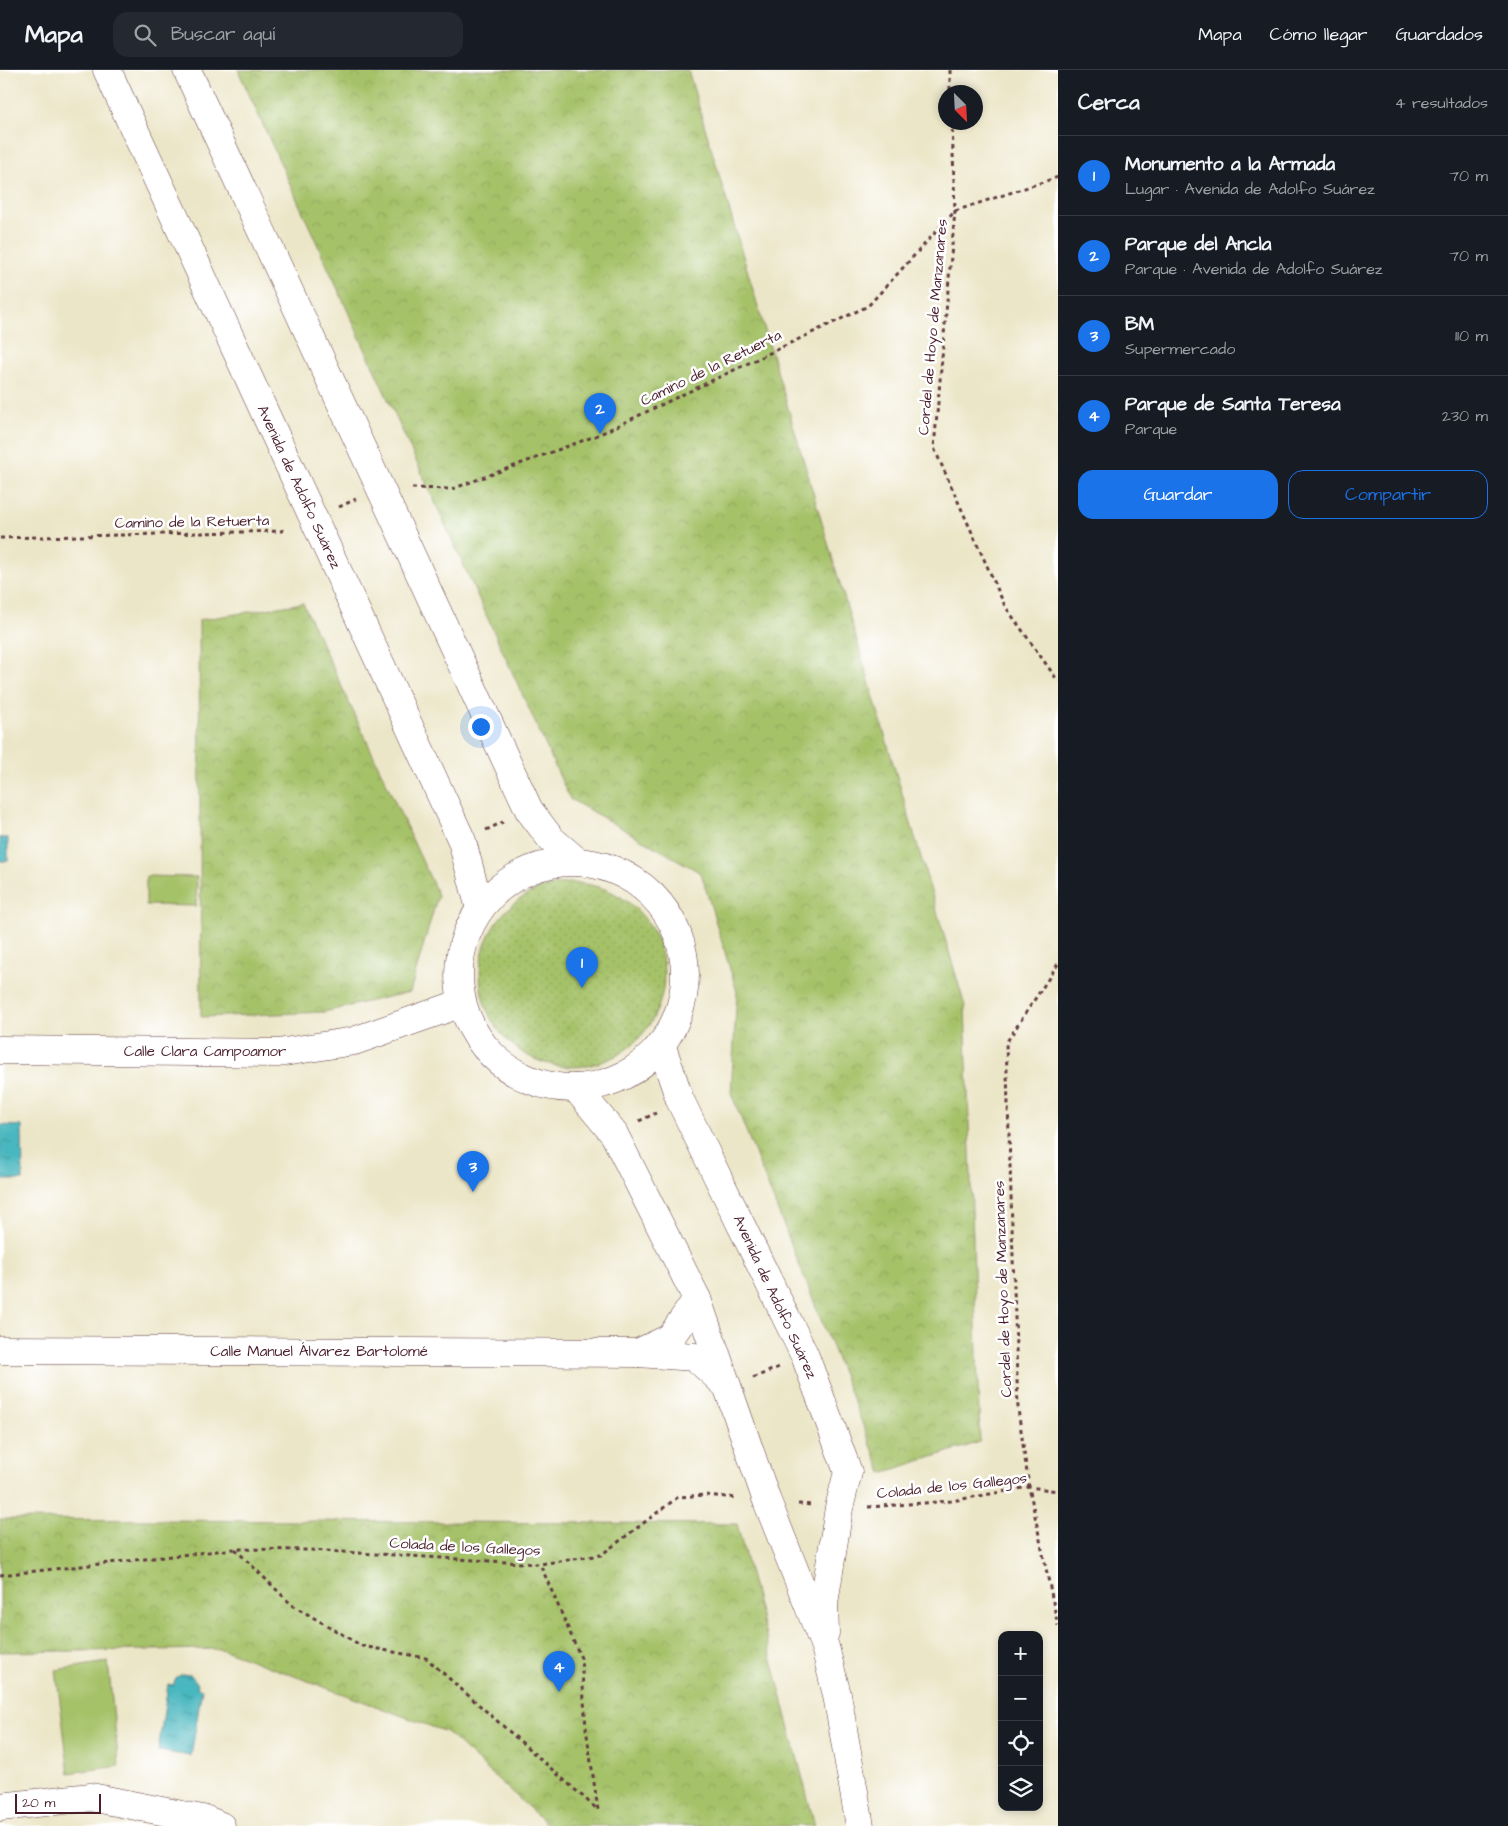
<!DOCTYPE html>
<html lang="es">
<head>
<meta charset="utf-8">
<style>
  :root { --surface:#171b24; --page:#242831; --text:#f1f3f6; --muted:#9ea1a6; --line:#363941; --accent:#1a73e8 }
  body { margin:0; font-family:"Architects Daughter",sans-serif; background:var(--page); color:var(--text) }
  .controls { position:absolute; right:15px; bottom:15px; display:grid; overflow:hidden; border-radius:10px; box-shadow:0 2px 8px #0003 }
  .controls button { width:45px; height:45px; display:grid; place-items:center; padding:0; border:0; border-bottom:1px solid var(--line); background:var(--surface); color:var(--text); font:25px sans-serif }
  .compass { position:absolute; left:938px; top:15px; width:45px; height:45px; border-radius:50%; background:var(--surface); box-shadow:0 2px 8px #0003; rotate:156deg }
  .scale { position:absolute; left:15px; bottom:12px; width:86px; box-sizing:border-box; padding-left:5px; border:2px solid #4a1f2b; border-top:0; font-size:14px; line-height:18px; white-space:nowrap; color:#4a1f2b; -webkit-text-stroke:4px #fff; paint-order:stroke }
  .you { position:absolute; left:480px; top:656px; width:18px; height:18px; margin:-12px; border:4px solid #fff; border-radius:50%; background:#1a73e8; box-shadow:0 0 0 8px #1a73e833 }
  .badge { display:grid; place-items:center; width:32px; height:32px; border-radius:50%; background:var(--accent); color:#fff; font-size:16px; font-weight:700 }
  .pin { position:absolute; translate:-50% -41px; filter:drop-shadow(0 1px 2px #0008) }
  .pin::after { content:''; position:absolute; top:26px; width:18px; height:15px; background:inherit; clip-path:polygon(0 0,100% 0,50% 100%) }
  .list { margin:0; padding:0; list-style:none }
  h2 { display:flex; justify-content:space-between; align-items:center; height:65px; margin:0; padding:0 20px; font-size:21px }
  h2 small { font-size:16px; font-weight:400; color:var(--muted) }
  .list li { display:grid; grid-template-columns:32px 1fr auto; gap:15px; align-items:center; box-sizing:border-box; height:80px; padding:0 20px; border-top:1px solid var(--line) }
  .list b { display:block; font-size:19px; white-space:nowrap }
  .list p { margin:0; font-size:16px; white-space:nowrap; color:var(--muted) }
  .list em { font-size:16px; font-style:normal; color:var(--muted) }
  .actions { display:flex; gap:10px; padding:15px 20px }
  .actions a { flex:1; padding:11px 0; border:1px solid var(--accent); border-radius:15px; text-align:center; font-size:18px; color:var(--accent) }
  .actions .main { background:var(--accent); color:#fff }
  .icon { flex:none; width:28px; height:28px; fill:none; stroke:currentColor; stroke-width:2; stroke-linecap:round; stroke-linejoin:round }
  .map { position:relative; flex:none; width:1058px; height:1756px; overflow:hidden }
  header { display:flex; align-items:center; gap:30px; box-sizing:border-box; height:70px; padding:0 25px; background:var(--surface); border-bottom:1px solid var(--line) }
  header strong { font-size:24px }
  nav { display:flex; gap:28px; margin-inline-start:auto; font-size:18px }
  .search { width:350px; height:45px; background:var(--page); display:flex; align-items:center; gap:12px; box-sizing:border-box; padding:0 18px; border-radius:15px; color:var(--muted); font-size:19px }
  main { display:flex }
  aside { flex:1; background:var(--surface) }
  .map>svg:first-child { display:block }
  .park { fill:url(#park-crowns); stroke:#78704a }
  .garden { fill:url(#garden-dots); stroke:#78704a }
  .pitch { fill:#a6c269; stroke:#78704a }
  .water { fill:url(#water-ripples); stroke:#496b75 }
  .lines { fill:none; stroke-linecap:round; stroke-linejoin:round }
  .minor-casing { stroke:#623d43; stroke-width:29 }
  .path { stroke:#623d43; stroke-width:3; stroke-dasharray:4 4; stroke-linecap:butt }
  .minor { stroke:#fff; stroke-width:28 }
  .labels { text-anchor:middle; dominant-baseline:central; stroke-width:5; stroke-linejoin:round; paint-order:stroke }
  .street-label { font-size:15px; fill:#4a1f2b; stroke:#fff }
</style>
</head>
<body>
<header>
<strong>Mapa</strong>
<div class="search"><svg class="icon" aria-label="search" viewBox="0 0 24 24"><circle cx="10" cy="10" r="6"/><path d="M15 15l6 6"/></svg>Buscar aquí</div>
<nav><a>Mapa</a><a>Cómo llegar</a><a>Guardados</a></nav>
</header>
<main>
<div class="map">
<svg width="1058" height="1756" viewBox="0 0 1058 1756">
  <defs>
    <pattern id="park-crowns" width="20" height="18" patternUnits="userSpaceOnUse" patternTransform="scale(1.25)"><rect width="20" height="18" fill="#a6c269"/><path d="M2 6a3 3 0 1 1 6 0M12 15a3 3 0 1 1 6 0" fill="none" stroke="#90a65b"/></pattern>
    <pattern id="garden-dots" width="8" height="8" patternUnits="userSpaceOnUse" patternTransform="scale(1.25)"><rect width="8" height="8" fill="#a6c269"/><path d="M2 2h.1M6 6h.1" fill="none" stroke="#90a65b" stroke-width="1.8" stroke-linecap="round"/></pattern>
    <pattern id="water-ripples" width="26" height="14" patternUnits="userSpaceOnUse" patternTransform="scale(1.25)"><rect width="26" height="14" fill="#48b7bf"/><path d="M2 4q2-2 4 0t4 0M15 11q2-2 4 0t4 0" fill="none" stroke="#3e949b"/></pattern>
  </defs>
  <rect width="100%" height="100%" fill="#fff"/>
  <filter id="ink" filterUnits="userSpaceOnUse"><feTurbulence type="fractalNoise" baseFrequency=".02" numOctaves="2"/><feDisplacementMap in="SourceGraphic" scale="10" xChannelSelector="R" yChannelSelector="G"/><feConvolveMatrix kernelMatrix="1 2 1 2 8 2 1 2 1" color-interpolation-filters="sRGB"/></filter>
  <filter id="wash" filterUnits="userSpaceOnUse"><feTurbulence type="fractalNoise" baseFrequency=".0096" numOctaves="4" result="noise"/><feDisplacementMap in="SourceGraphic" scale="20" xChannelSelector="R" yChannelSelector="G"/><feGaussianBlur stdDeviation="1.12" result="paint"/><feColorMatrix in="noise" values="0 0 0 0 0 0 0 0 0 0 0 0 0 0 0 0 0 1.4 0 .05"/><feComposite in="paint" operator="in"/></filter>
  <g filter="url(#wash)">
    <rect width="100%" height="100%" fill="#ece6c8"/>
    <g class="park">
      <path d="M238,0h450l277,936 15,436 -98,31 -151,-380 6,-101 -36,-119 -131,-74z"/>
      <path d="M303,533l135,292 -28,97 -86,20 -123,5 -2,-397z"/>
      <path d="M0,1449l737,5 78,302h-266l-103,-94 -225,-83 -221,3z"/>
    </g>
    <circle class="garden" cx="572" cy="905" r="92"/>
    <g class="pitch">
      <path d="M146,806l51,1 -1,29 -50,-1z"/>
      <path d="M108,1592l11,104 -50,7 -13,-103z"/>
    </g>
    <g class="water">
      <rect x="0" y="768" width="8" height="23"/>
      <path d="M0,1055l22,1 1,54h-23z"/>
      <path d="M182,1604l9,1 7,9 -1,4 5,1 -11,67 -33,-5 10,-67 5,1 4,-8z"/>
    </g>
  </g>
  <g filter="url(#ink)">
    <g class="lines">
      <defs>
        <g id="minor">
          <path d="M107,0l355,771 18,68"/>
          <path d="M187,0l342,740 22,29 27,23"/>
          <circle cx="572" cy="905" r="113"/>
          <path d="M661,974l19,56 125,256 43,116 -9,36 -15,95 1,30"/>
          <path d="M0,980l278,3 76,-12 108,-38"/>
          <path d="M576,1018l38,46 83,165 70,202 58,146 12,48 23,131"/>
          <path d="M697,1229l-27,39 -32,15 57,4 31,28"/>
          <path d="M0,1280l638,3"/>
          <path d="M0,1737l91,-10 116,23 14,6"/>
        </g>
      </defs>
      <use href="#minor" class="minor-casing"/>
      <g class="path">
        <path d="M950,0v22"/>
        <path d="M952,52l3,89 -21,237 71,158 53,75"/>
        <path d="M412,418l40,1 146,-54 270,-129 87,-95 103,-34"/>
        <path d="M339,437l17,-8"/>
        <path d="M0,468l281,-7 6,-2"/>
        <path d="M486,760l17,-8"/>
        <path d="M1058,894l-52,79 12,366 11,78 29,139"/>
        <path d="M639,1051l17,-8"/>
        <path d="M753,1308l26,-11"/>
        <path d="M798,1434l14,1"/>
        <path d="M868,1437l83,-6 78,-14 29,4"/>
        <path d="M235,1479l57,56 70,41 64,12 172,152 -12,-82 -5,-70 -41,-94"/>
        <path d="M0,1505l235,-26 76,1 229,14 61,-9 77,-58 28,-2 31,3"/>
      </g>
      <use href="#minor" class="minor"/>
    </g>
  </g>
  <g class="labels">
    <g class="street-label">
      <text transform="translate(933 257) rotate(-85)">Cordel de Hoyo de Manzanares</text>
      <text transform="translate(711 298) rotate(-26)">Camino de la Retuerta</text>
      <text transform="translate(299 417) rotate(65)">Avenida de Adolfo Suárez</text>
      <text transform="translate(192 452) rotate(-1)">Camino de la Retuerta</text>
      <text x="205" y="981">Calle Clara Campoamor</text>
      <text transform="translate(1003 1219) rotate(-92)">Cordel de Hoyo de Manzanares</text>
      <text transform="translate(775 1227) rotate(65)">Avenida de Adolfo Suárez</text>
      <text x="319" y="1281">Calle Manuel Álvarez Bartolomé</text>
      <text transform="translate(952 1416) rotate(-6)">Colada de los Gallegos</text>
      <text transform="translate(465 1477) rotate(3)">Colada de los Gallegos</text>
    </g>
  </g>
</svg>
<div class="controls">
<button>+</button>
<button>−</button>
<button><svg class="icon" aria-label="locate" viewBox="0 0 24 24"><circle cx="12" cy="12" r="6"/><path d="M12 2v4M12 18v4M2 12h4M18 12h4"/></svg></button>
<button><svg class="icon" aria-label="layers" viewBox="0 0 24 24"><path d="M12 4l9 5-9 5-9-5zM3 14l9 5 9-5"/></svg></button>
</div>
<svg class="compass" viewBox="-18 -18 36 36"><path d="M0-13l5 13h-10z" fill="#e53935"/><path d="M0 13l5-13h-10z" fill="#9ea1a6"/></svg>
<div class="scale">20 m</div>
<div class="you"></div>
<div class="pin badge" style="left:582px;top:918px">1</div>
<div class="pin badge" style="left:600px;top:364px">2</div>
<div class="pin badge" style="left:473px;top:1122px">3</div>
<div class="pin badge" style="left:559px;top:1622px">4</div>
</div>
<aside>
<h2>Cerca<small>4 resultados</small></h2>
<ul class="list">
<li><span class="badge">1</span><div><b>Monumento a la Armada</b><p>Lugar · Avenida de Adolfo Suárez</p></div><em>70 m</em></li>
<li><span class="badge">2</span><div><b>Parque del Ancla</b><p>Parque · Avenida de Adolfo Suárez</p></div><em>70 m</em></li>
<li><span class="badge">3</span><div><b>BM</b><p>Supermercado</p></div><em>110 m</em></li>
<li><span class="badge">4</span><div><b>Parque de Santa Teresa</b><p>Parque</p></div><em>230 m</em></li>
</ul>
<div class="actions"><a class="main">Guardar</a><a>Compartir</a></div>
</aside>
</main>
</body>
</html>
